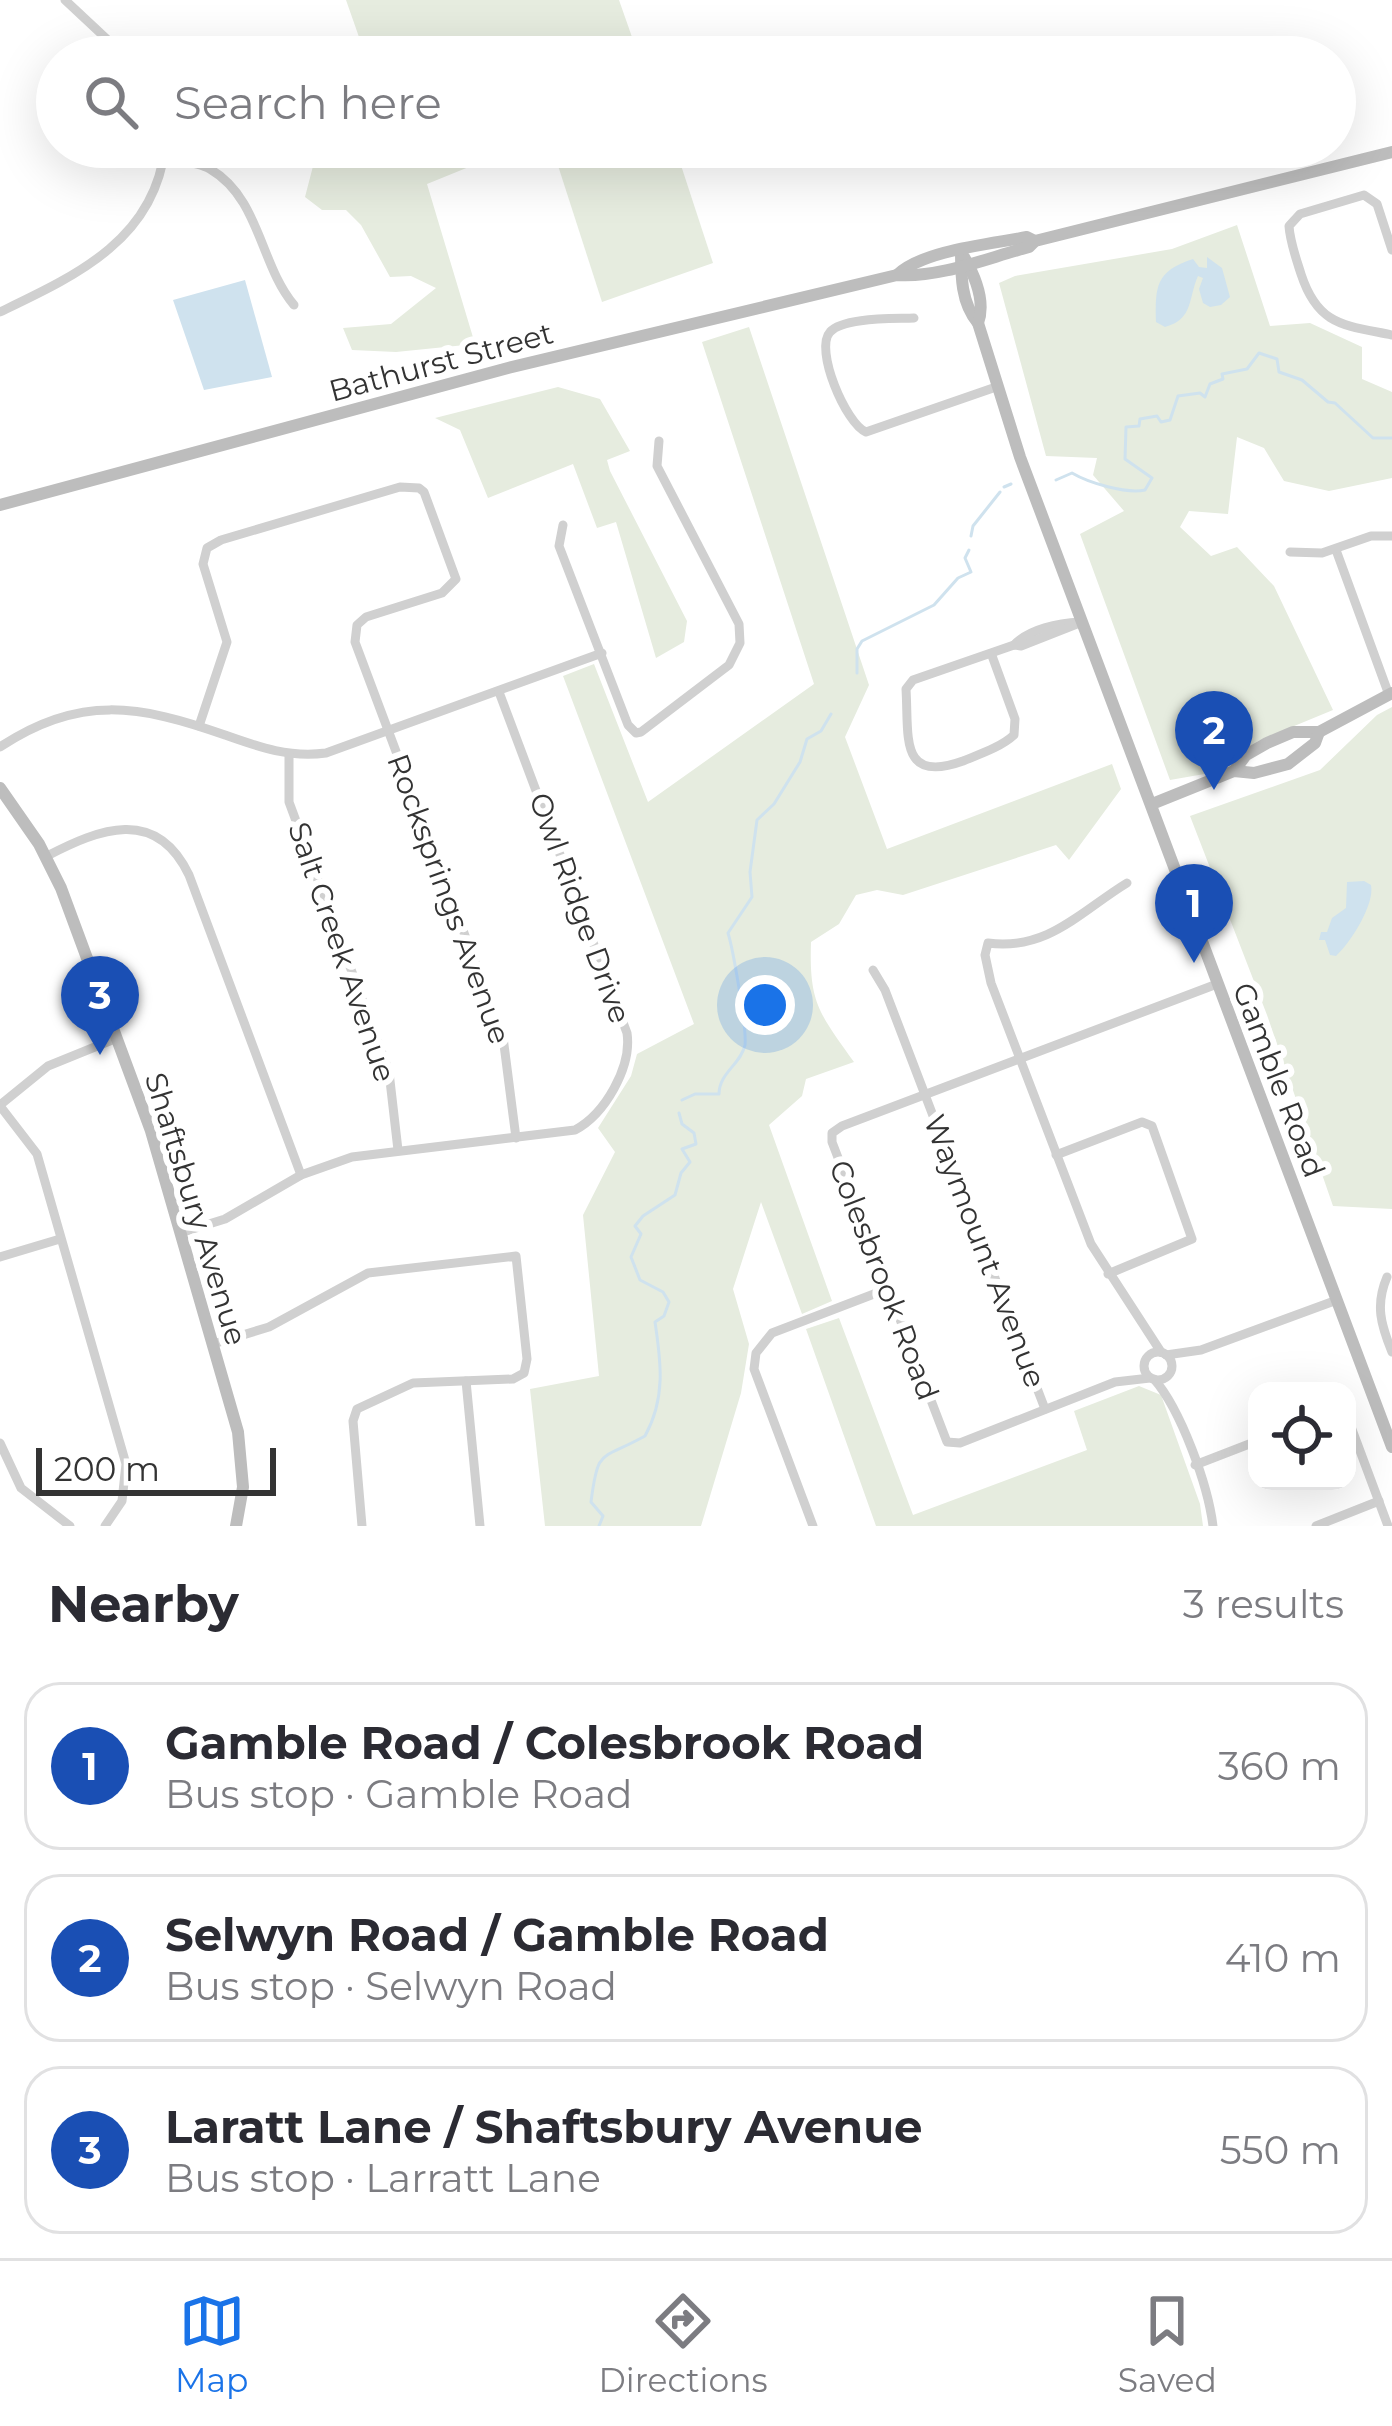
<!DOCTYPE html>
<html lang="en">
<head>
<meta charset="utf-8">
<style>
  :root { --surface:#fff; --page:#f2f2f3; --text:#2b2b33; --muted:#7c7c81; --line:#e1e1e2; --accent:#1a73e8 }
  body { margin:0; font-family:Montserrat,sans-serif; background:var(--page); color:var(--text) }
  .controls { position:absolute; right:36px; bottom:36px; display:grid; overflow:hidden; border-radius:24px; box-shadow:0 12px 48px #0002 }
  .controls button { width:108px; height:108px; display:grid; place-items:center; padding:0; border:0; border-bottom:3px solid var(--line); background:var(--surface); color:var(--text); font:60px sans-serif }
  .scale { position:absolute; left:36px; bottom:30px; width:240px; box-sizing:border-box; padding-left:12px; border:6px solid #333; border-top:0; font-size:33px; line-height:42px; white-space:nowrap; color:#333; -webkit-text-stroke:9px #fff; paint-order:stroke }
  .you { position:absolute; left:765px; top:1005px; width:42px; height:42px; margin:-30px; border:9px solid #fff; border-radius:50%; background:#1a73e8; box-shadow:0 0 0 18px #1a73e833 }
  .badge { display:grid; place-items:center; width:78px; height:78px; border-radius:50%; background:var(--accent); color:#fff; font-size:39px; font-weight:700 }
  .pin { position:absolute; translate:-50% -99px; filter:drop-shadow(0 3px 6px #0008) }
  .pin::after { content:''; position:absolute; top:63px; width:42px; height:36px; background:inherit; clip-path:polygon(0 0,100% 0,50% 100%) }
  .list { margin:0; padding:0; list-style:none }
  h2 { display:flex; justify-content:space-between; align-items:center; height:156px; margin:0; padding:0 48px; font-size:51px }
  h2 small { font-size:39px; font-weight:400; color:var(--muted) }
  .list li { display:grid; grid-template-columns:78px 1fr auto; gap:36px; align-items:center; box-sizing:border-box; height:168px; margin:0 24px 24px; padding:0 24px; border:3px solid var(--line); border-radius:36px }
  .list b { display:block; font-size:45px; white-space:nowrap }
  .list p { margin:0; font-size:39px; white-space:nowrap; color:var(--muted) }
  .list em { font-size:39px; font-style:normal; color:var(--muted) }
  .icon { flex:none; width:66px; height:66px; fill:none; stroke:currentColor; stroke-width:2; stroke-linecap:round; stroke-linejoin:round }
  .map { position:relative; flex:none; width:1392px; height:1526px; overflow:hidden }
  .search { position:absolute; background:var(--surface); box-shadow:0 12px 48px #0002; left:36px; right:36px; top:36px; height:132px; display:flex; align-items:center; gap:30px; box-sizing:border-box; padding:0 42px; border-radius:66px; color:var(--muted); font-size:45px }
  .sheet { height:732px; background:var(--surface) }
  nav { display:flex; justify-content:space-around; align-items:center; box-sizing:border-box; height:168px; border-top:3px solid var(--line); background:var(--surface); font-size:33px; color:var(--muted) }
  nav a { display:grid; justify-items:center; gap:6px }
  nav .on { color:var(--accent) }
  .map>svg:first-child { display:block }
  .green { fill:#e6ecdf }
  .water { fill:#cfe2ee }
  .lines { fill:none; stroke-linecap:round; stroke-linejoin:round }
  .stream { stroke:#cfe2ee; stroke-width:3 }
  .street { stroke:#d0d0d0; stroke-width:9 }
  .secondary { stroke:#bdbdbd; stroke-width:12 }
  .labels { text-anchor:middle; dominant-baseline:central; stroke-width:12; stroke-linejoin:round; paint-order:stroke }
  .street-label { font-size:30px; fill:#333; stroke:#fff }
</style>
</head>
<body>
<div class="map">
<svg width="1392" height="1526" viewBox="0 0 1392 1526">
  <rect width="100%" height="100%" fill="#fff"/>
  <g class="green">
    <path d="M346,0h273l20,57h-273z"/>
    <path d="M318,147h59l29,15 -5,-15h117l-91,37 48,160 -79,8 -44,-2 -9,-22 48,-4 45,-36 -25,-12 -21,1 -29,-52 -15,-15h-24l-17,-13z"/>
    <path d="M552,147h123l38,116 -111,39z"/>
    <path d="M1237,225l33,101 40,-3 52,24v32l30,13v86l-63,13 -45,-10 -20,-33 -27,-11 -9,77 -39,-3 -9,16 31,29 26,-9 37,39 59,124 -75,31 -48,32 -40,7 -90,-246 44,-23 -31,-36 4,-17 -51,-2 -47,-173 16,-7 157,-27z"/>
    <path d="M749,327l120,358 -24,52 42,112 225,-85 9,25 -52,71 -13,-15 -153,50 -26,-5 -21,5 -17,29 -28,18c-2,61 8,71 43,120l-48,17 -4,17 -33,29 63,176 -30,13 -41,-112 -28,87 16,55 -8,49 -40,133h-156l-15,-137 69,-13 -16,-161 32,-63 -17,-24 33,-52 6,-22 57,-30 -131,-348 31,-12 54,138 166,-118 -112,-342z"/>
    <path d="M558,387l42,12 30,52 -23,9 3,11 77,150 -3,21 -28,16 -40,-136 -19,6 -24,-64 -85,34 -28,-68 -25,-12z"/>
    <path d="M1392,707v502l-59,-3 -66,-191 -77,-199 130,-46 57,-55z"/>
    <path d="M839,1318l74,197 174,-65 -13,-39 65,-25 22,9 39,109 3,22h-327l-70,-197z"/>
  </g>
  <g class="water">
    <path d="M1207,257l15,11 8,29 -9,8 -11,2 -7,-4 -4,-14 4,-11 -5,-2c-10,22 -4,43 -33,51l-9,-5c-1,-36 0,-51 37,-63l6,8 8,1z"/>
    <path d="M245,280l27,97 -68,13 -31,-90z"/>
    <path d="M1364,881l7,4c4,19 -20,57 -35,71l-6,-1 -5,-15h-6l2,-8h6l5,-14 14,-10 1,-26z"/>
  </g>
  <g class="lines">
    <g class="stream">
      <path d="M1056,480l16,-7c17,10 54,21 73,17l7,-12 -27,-19 1,-32 13,-1 1,-7 17,-3 4,6 9,-2 8,-24 22,-3 5,4 5,-13 13,-5 -1,-5 25,-5 12,-16 18,6 2,13 23,8 26,22 7,1 38,35h19"/>
      <path d="M1004,487l7,-3"/>
      <path d="M971,536l2,-10 27,-34"/>
      <path d="M857,673v-24l5,-8 72,-36 24,-27 13,-6 -6,-14 4,-8"/>
      <path d="M682,1100l13,-6h24c0,-21 22,-30 26,-49 2,-16 -12,-96 -17,-112l24,-36 -2,-25 7,-52 17,-16 26,-42 7,-23 14,-8 10,-17"/>
      <path d="M599,1526l4,-10 -12,-14c7,-55 9,-41 54,-66 21,-38 16,-74 10,-114l9,-6 5,-14 -6,-10 -23,-12 -9,-23 10,-23 -6,-8 8,-10 32,-21 6,-22 9,-11 -8,-13 14,-5 -2,-11 -12,-9 -3,-11"/>
    </g>
    <g class="street">
      <path d="M65,0l61,57"/>
      <path d="M164,158c14,3 34,4 46,11 50,29 50,96 84,136"/>
      <path d="M1392,250l-15,-46 -13,-9 -64,19 -11,12c1,16 7,32 12,48 17,52 43,51 91,61"/>
      <path d="M0,312c75,-36 155,-72 165,-165"/>
      <path d="M914,318c-20,1 -71,-1 -84,14 -16,17 16,92 36,100l130,-45"/>
      <path d="M563,525l-4,21 69,179 8,8 5,-1 88,-67 11,-22 -1,-19 -82,-158 2,-25"/>
      <path d="M1336,550l53,145"/>
      <path d="M1290,552l32,1 49,-17h21"/>
      <path d="M1014,645c15,-16 45,-22 66,-23"/>
      <path d="M991,653l24,66 -1,16c-13,12 -34,19 -51,26 -64,23 -54,-24 -57,-72l7,-9 101,-35 7,1 61,-24"/>
      <path d="M199,726l28,-84 -24,-78 4,-16 14,-8 179,-53 19,1 5,4 32,87 -14,14 -76,24 -9,8 -2,17 148,395 13,101"/>
      <path d="M0,747c79,-53 140,-42 225,-12 34,12 64,23 101,18l276,-100"/>
      <path d="M289,754v48l100,270 9,78"/>
      <path d="M47,856c52,-27 109,-50 142,19l112,300"/>
      <path d="M1127,883c-46,28 -79,68 -139,60l-3,12 6,28 100,261 70,108"/>
      <path d="M873,970l12,20 160,419"/>
      <path d="M0,1105l48,-39 69,-28"/>
      <path d="M0,1106l37,48 89,310 -4,37 -17,25"/>
      <path d="M1056,1155l86,-33 10,4 40,113 -84,35"/>
      <path d="M180,1233l45,-14 76,-44 51,-18 223,-27c30,-16 57,-63 52,-97l-128,-341"/>
      <path d="M0,1257l60,-18"/>
      <path d="M1387,1277c-12,28 -6,48 5,75"/>
      <path d="M213,1344l56,-17 99,-54 148,-17 11,103 -3,14 -11,6 -100,4 -56,26 -4,12 9,105"/>
      <circle cx="1158" cy="1366" r="14"/>
      <path d="M1166,1355l35,-5 136,-50"/>
      <path d="M1150,1378l-35,4 -155,61 -13,-1 -115,-300v-9l10,-7 375,-142"/>
      <path d="M1154,1379c27,31 54,106 59,147"/>
      <path d="M466,1381l14,145"/>
      <path d="M1347,1416l41,110"/>
      <path d="M0,1443l21,45 49,38"/>
      <path d="M1195,1465l62,-24"/>
      <path d="M813,1526l-59,-157 2,-16 16,-20 115,-44"/>
      <path d="M1316,1526l63,-25"/>
    </g>
    <g class="secondary">
      <path d="M961,250c0,26 0,53 17,73l42,134 372,990"/>
      <path d="M964,257c11,19 22,44 14,66"/>
      <path d="M897,275c26,-25 94,-31 130,-38l8,4"/>
      <path d="M0,505l508,-137 389,-93c43,3 90,-17 132,-28l6,-6 357,-89"/>
      <path d="M1234,771l12,-16 21,-12 26,-11h26l73,-39"/>
      <path d="M0,788l39,56 22,44 90,243 87,301 5,55 -7,39"/>
      <path d="M1152,804l82,-33 20,2 34,-9 27,-21 4,-11"/>
    </g>
  </g>
  <g class="labels">
    <g class="street-label">
      <text transform="translate(441 362) rotate(-15)">Bathurst Street</text>
      <text transform="translate(449 899) rotate(70)">Rocksprings Avenue</text>
      <text transform="translate(580 908) rotate(70)">Owl Ridge Drive</text>
      <text transform="translate(342 952) rotate(71)">Salt Creek Avenue</text>
      <text transform="translate(1279 1080) rotate(69)">Gamble Road</text>
      <text transform="translate(196 1209) rotate(73)">Shaftsbury Avenue</text>
      <text transform="translate(985 1251) rotate(69)">Waymount Avenue</text>
      <text transform="translate(884 1280) rotate(69)">Colesbrook Road</text>
    </g>
  </g>
</svg>
<div class="controls">
<button><svg class="icon" aria-label="locate" viewBox="0 0 24 24"><circle cx="12" cy="12" r="6"/><path d="M12 2v4M12 18v4M2 12h4M18 12h4"/></svg></button>
</div>
<div class="scale">200 m</div>
<div class="you"></div>
<div class="pin badge" style="left:1194px;top:963px;background:#1a4fb4">1</div>
<div class="pin badge" style="left:1214px;top:790px;background:#1a4fb4">2</div>
<div class="pin badge" style="left:100px;top:1055px;background:#1a4fb4">3</div>
<div class="search"><svg class="icon" aria-label="search" viewBox="0 0 24 24"><circle cx="10" cy="10" r="6"/><path d="M15 15l6 6"/></svg>Search here</div>
</div>
<section class="sheet">
<h2>Nearby<small>3 results</small></h2>
<ul class="list">
<li><span class="badge" style="background:#1a4fb4">1</span><div><b>Gamble Road / Colesbrook Road</b><p>Bus stop · Gamble Road</p></div><em>360 m</em></li>
<li><span class="badge" style="background:#1a4fb4">2</span><div><b>Selwyn Road / Gamble Road</b><p>Bus stop · Selwyn Road</p></div><em>410 m</em></li>
<li><span class="badge" style="background:#1a4fb4">3</span><div><b>Laratt Lane / Shaftsbury Avenue</b><p>Bus stop · Larratt Lane</p></div><em>550 m</em></li>
</ul>
</section>
<nav>
<a class="on"><svg class="icon" aria-label="map" viewBox="0 0 24 24"><path d="M3 6l6-2 6 2 6-2v14l-6 2-6-2-6 2zM9 4v14M15 6v14"/></svg>Map</a>
<a><svg class="icon" aria-label="directions" viewBox="0 0 24 24"><path d="M12 3l9 9-9 9-9-9zM9 14v-3h6M13 9l2 2-2 2"/></svg>Directions</a>
<a><svg class="icon" aria-label="saved" viewBox="0 0 24 24"><path d="M7 4h10v16l-5-4-5 4z"/></svg>Saved</a>
</nav>
</body>
</html>
